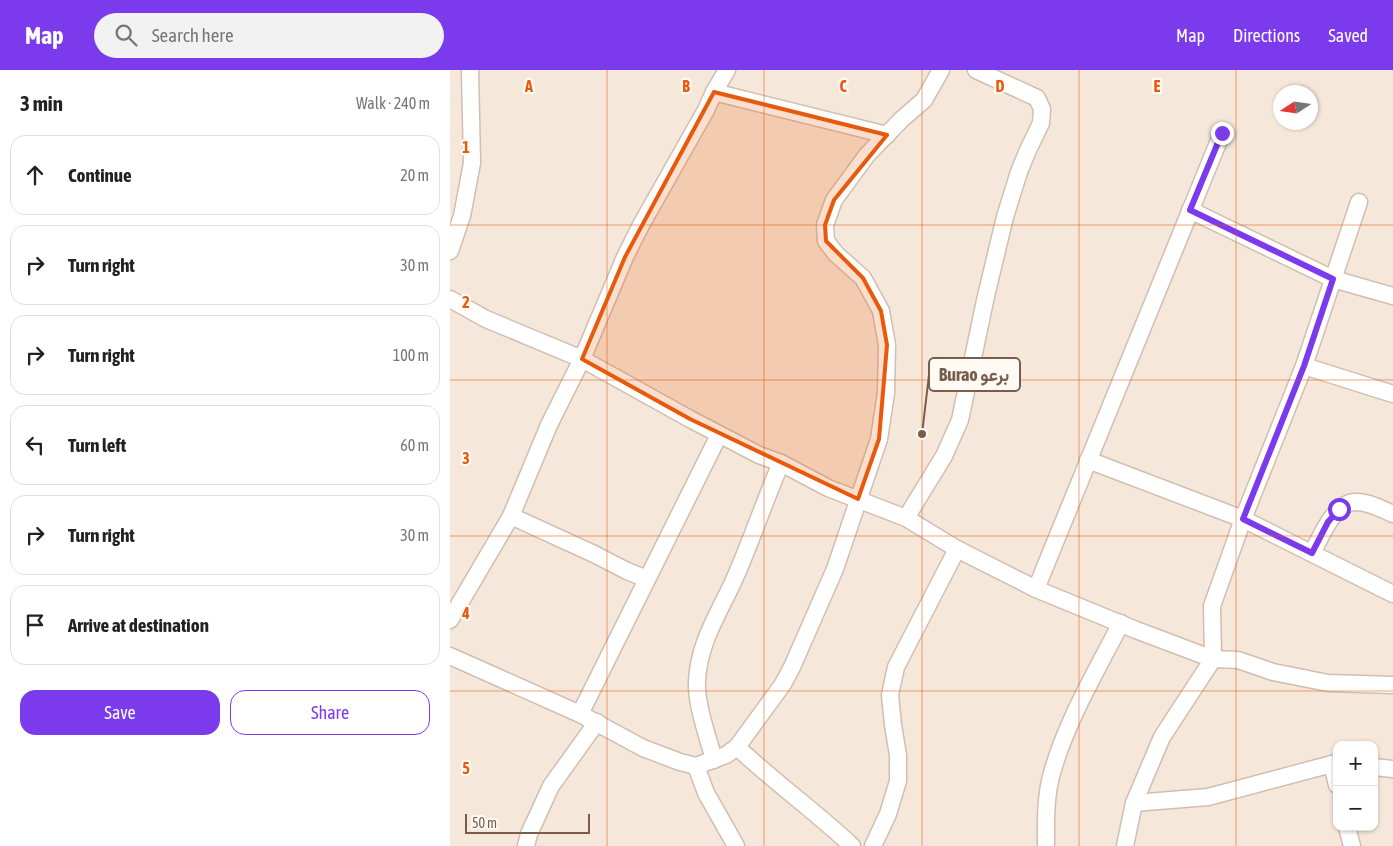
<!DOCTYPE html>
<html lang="en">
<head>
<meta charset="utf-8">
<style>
  :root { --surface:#fff; --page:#f2f2f2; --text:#222; --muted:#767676; --line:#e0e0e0; --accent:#7c3aed }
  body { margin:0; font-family:"Asap Condensed",Vazirmatn,sans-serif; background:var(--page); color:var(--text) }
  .controls { position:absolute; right:15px; bottom:15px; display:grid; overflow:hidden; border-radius:10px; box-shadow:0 1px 4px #0004 }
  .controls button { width:45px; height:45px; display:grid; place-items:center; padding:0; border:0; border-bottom:1px solid var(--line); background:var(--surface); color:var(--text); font:25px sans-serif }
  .compass { position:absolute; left:823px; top:15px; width:45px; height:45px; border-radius:50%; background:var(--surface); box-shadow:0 1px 4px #0004; rotate:258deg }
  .scale { position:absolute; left:15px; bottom:12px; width:125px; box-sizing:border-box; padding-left:5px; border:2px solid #7a5c4d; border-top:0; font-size:14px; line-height:18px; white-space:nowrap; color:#7a5c4d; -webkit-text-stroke:4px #fffaf3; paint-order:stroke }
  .stop { position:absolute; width:15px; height:15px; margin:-11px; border:4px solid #7c3aed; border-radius:50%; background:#fff }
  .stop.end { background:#7c3aed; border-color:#fff; box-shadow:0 1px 5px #0008 }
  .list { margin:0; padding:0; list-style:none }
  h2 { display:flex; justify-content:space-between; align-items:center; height:65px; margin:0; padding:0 20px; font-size:21px }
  h2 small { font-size:16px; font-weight:400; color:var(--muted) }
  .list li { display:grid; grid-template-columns:32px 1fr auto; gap:15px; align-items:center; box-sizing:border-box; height:80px; margin:0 10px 10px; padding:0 10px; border:1px solid var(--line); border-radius:15px }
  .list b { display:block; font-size:19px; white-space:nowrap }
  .list em { font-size:16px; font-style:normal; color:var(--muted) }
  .actions { display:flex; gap:10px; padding:15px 20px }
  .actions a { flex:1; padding:11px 0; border:1px solid var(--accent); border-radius:15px; text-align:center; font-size:18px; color:var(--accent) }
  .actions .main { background:var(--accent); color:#fff }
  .icon { flex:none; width:28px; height:28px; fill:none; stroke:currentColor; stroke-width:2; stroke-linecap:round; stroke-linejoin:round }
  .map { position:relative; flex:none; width:943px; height:776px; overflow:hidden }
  header { display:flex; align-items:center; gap:30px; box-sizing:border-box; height:70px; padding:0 25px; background:var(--accent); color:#fff }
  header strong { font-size:24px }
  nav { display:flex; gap:28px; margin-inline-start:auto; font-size:18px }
  .search { width:350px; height:45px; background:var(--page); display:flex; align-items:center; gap:12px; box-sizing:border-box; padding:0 18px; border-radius:28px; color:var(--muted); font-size:19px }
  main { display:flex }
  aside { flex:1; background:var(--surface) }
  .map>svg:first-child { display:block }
  .residential { fill:#f5e8da; fill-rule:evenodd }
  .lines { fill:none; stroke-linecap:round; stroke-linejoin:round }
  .minor-casing { stroke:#d1beb0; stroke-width:19 }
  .minor { stroke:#fff; stroke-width:16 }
  .route { stroke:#7c3aed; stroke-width:6 }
  .marked { fill:#e8590c; fill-opacity:0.2; stroke:#e8590c; stroke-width:4; stroke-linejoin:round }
  .grid { fill:none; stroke:#e8590c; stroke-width:1; stroke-opacity:0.55 }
  .grid-label { font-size:16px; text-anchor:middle; font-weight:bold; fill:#e8590c; stroke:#fffaf3; stroke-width:4.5; stroke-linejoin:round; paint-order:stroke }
  .leader { fill:none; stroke:#7a5c4d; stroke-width:2 }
  .callout-dot { fill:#7a5c4d; stroke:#fffaf3; stroke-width:2 }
  .callout { fill:#fffaf3; stroke:#7a5c4d; stroke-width:2 }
  .callout-label { font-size:18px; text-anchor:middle; font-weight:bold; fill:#7a5c4d }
</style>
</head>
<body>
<header>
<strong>Map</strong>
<div class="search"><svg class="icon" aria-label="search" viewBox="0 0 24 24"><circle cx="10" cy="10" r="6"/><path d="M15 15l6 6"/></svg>Search here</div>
<nav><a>Map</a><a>Directions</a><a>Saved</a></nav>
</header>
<main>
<aside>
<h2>3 min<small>Walk · 240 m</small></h2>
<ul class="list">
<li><svg class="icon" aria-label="ahead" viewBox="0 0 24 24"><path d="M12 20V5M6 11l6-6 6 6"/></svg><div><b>Continue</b></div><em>20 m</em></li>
<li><svg class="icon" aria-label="right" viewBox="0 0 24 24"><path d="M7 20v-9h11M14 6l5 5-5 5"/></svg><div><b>Turn right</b></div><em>30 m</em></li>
<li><svg class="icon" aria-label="right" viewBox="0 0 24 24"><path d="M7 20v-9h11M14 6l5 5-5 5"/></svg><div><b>Turn right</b></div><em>100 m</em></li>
<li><svg class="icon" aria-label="left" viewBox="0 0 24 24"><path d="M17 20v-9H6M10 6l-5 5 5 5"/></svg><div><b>Turn left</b></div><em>60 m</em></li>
<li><svg class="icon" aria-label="right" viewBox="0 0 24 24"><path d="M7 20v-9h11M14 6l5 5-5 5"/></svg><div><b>Turn right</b></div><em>30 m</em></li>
<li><svg class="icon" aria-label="arrive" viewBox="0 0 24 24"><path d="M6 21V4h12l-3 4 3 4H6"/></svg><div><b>Arrive at destination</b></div></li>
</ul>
<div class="actions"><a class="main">Save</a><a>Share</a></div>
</aside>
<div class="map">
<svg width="943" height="776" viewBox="0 0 943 776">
  <rect width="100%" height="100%" fill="#fdf6ec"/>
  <path class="residential" d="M0,0h943v776h-943zM831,22h30v30h-30zM887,675h37v82h-37z"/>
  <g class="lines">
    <defs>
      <g id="minor">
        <path d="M264,22l173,43"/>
        <path d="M740,140l143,69 60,17"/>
        <path d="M0,181l12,-35 10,-53 -2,-93"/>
        <path d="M0,229l36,20 96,40 108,60 69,36 22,8 47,25 78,30 51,31 79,40 100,41 77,29 25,1 35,12 55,11 65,2"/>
        <path d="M854,296l89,28"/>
        <path d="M638,390l155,59 150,75"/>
        <path d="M61,446l83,38 33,17 20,8"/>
        <path d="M456,448l38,-62 16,-36 26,-124 19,-79 14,-45 9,-22 13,-27 1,-14 -5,-11 -61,-28"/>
        <path d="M862,483c9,-16 22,-51 44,-51 13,0 26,7 37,12"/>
        <path d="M586,519l186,-456"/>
        <path d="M0,550l61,-104 38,-91 33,-66 43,-102 16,-32 65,-115 8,-18 13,-22"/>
        <path d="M0,586l130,58 63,34 37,14 16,4 30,-11 11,-8 46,-63 9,-17 43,-98 44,-130 7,-46 1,-48 -6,-34 -18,-33 -27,-24 -10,-13 -1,-16 9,-25 33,-45 35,-36 22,-19 17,-30"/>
        <path d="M130,644l139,-279"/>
        <path d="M287,677c37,35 78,64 115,99"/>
        <path d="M264,690c-6,-23 -18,-55 -17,-78 1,-38 22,-69 37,-102 17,-38 30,-78 47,-117"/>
        <path d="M882,694l5,21"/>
        <path d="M246,696l10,27 30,53"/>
        <path d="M924,697l19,2"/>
        <path d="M684,733l74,-6 124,-33 5,1"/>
        <path d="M897,757l5,19"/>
        <path d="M76,776l3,-12 22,-48 46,-64"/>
        <path d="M423,776l15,-32 10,-33v-26l-5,-30 -3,-30 6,-28 61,-118"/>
        <path d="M596,776c0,-24 -1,-49 6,-73 14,-51 45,-103 69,-150"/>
        <path d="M675,776l9,-43 28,-66 51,-78 -1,-53 31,-87 61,-153 55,-164"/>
      </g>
    </defs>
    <use href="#minor" class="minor-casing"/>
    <use href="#minor" class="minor"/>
  </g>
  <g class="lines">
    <path class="route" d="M772,63l-32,77 143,69 -29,87 -61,153 69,34 16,-31 11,-13"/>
  </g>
  <path class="marked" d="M264,22l173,43 -53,65 -9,25 1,16 37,37 18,33 6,34 -8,94 -21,60 -168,-80 -108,-60 43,-102z"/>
  <path class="grid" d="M157,0v776M314,0v776M472,0v776M629,0v776M786,0v776M0,155h943M0,310h943M0,466h943M0,621h943"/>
  <g class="grid-label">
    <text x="79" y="22">A</text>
    <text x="236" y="22">B</text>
    <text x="393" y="22">C</text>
    <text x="550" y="22">D</text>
    <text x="707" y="22">E</text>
    <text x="16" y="83">1</text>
    <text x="16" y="238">2</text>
    <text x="16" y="394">3</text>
    <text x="16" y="549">4</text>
    <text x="16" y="704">5</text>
  </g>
  <path class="leader" d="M472 364L479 305"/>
  <circle class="callout-dot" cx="472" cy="364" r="5"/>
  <rect class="callout" x="479" y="288" width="91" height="33" rx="5"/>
  <g class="callout-label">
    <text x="524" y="311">Burao برعو</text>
  </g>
</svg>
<div class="controls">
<button>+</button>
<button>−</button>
</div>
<svg class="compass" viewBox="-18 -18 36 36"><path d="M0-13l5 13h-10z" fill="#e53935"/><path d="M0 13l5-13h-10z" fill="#767676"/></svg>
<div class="scale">50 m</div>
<div class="stop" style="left:889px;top:439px"></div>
<div class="stop end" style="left:772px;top:63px"></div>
</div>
</main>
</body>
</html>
